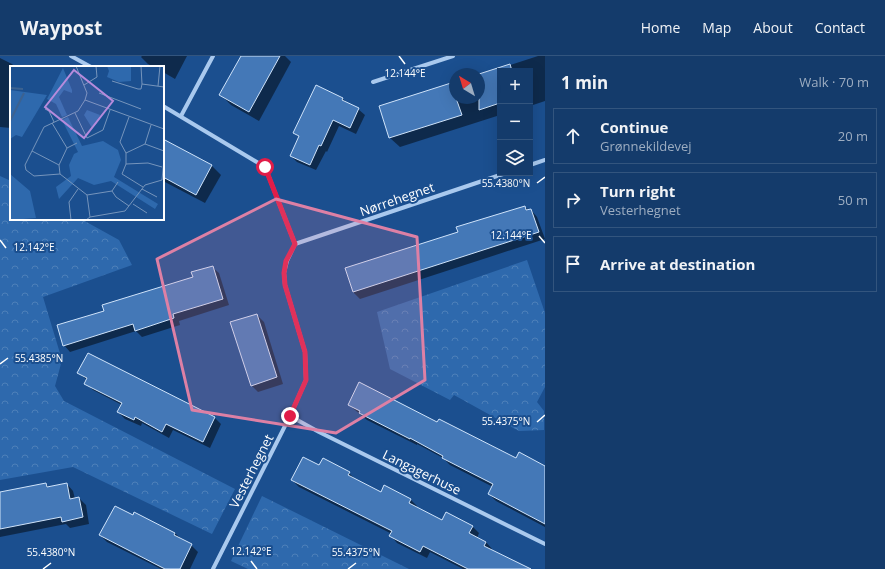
<!DOCTYPE html>
<html lang="en">
<head>
<meta charset="utf-8">
<style>
  :root { --surface:#143b6b; --page:#214673; --text:#f1f3f6; --muted:#9dadc1; --line:#33557e }
  body { margin:0; font-family:"Open Sans",sans-serif; background:var(--page); color:var(--text) }
  .controls { position:absolute; right:12px; top:12px; display:grid; overflow:hidden; border-radius:0px; box-shadow:0 4px 16px #0002 }
  .controls button { width:36px; height:36px; display:grid; place-items:center; padding:0; border:0; border-bottom:1px solid var(--line); background:var(--surface); color:var(--text); font:20px sans-serif }
  .compass { position:absolute; left:449px; top:12px; width:36px; height:36px; border-radius:50%; background:var(--surface); box-shadow:0 4px 16px #0002; rotate:322deg }
  .stop { position:absolute; width:12px; height:12px; margin:-9px; border:3px solid #e11d48; border-radius:50%; background:#fff }
  .stop.end { background:#e11d48; border-color:#fff; box-shadow:0 1px 4px #0008 }
  .list { margin:0; padding:0; list-style:none }
  h2 { display:flex; justify-content:space-between; align-items:center; height:52px; margin:0; padding:0 16px; font-size:17px }
  h2 small { font-size:13px; font-weight:400; color:var(--muted) }
  .list li { display:grid; grid-template-columns:26px 1fr auto; gap:12px; align-items:center; box-sizing:border-box; height:56px; margin:0 8px 8px; padding:0 8px; border:1px solid var(--line); border-radius:0px }
  .list b { display:block; font-size:15px; white-space:nowrap }
  .list p { margin:0; font-size:13px; white-space:nowrap; color:var(--muted) }
  .list em { font-size:13px; font-style:normal; color:var(--muted) }
  .icon { flex:none; width:22px; height:22px; fill:none; stroke:currentColor; stroke-width:2; stroke-linecap:round; stroke-linejoin:round }
  .map { position:relative; flex:none; width:545px; height:513px; overflow:hidden }
  header { display:flex; align-items:center; gap:24px; box-sizing:border-box; height:56px; padding:0 20px; background:var(--surface); border-bottom:1px solid var(--line) }
  header strong { font-size:19px }
  nav { display:flex; gap:22px; margin-inline-start:auto; font-size:14px }
  main { display:flex }
  aside { flex:1; background:var(--surface) }
  .map>svg:first-child { display:block }
  .park { fill:url(#park-crowns) }
  .shadow { fill:#0007 }
  .building { fill:#4478b7; stroke:#cfe3fa }
  .lines { fill:none; stroke-linecap:round; stroke-linejoin:round }
  .street { stroke:#a9c9ee; stroke-width:4 }
  .route { stroke:#e11d48; stroke-width:5 }
  .marked { fill:#dd80a5; fill-opacity:0.2; stroke:#dd80a5; stroke-width:3; stroke-linejoin:round }
  .ticks { fill:none; stroke:#fff; stroke-width:1.5 }
  .labels { text-anchor:middle; dominant-baseline:central; stroke-width:4; stroke-linejoin:round; paint-order:stroke }
  .street-label { font-size:13px; fill:#fff; stroke:#1b4f8f }
  .inset-river { fill:none; stroke:#3c6290; stroke-width:2 }
  .inset-road { fill:none; stroke:#7695bc; stroke-width:1 }
  .view { fill:#b68bdc; fill-opacity:0.15; stroke:#b68bdc; stroke-width:2 }
  .inset-edge { fill:none; stroke:#fff; stroke-width:2 }
  .ticks-label { font-size:10px; text-anchor:middle; fill:#fff; stroke:#1b4f8f; stroke-width:4; stroke-linejoin:round; paint-order:stroke }
</style>
</head>
<body>
<header>
<strong>Waypost</strong>
<nav><a>Home</a><a>Map</a><a>About</a><a>Contact</a></nav>
</header>
<main>
<div class="map">
<svg width="545" height="513" viewBox="0 0 545 513">
  <defs>
    <pattern id="park-crowns" width="20" height="18" patternUnits="userSpaceOnUse"><rect width="20" height="18" fill="#2e69ad"/><path d="M2 6a3 3 0 1 1 6 0M12 15a3 3 0 1 1 6 0" fill="none" stroke="#4d80b9"/></pattern>
  </defs>
  <rect width="100%" height="100%" fill="#1b4f8f"/>
  <g class="park">
    <path d="M0,120l11,5v38h70l38,21 13,25 -89,32 19,63 -7,26 9,15 171,88 -23,45 -139,-67 -73,13z"/>
    <path d="M527,204l18,53v74l-8,15 7,9v19l-25,1 -65,-36 -4,5 -60,-31 -13,-57z"/>
    <path d="M262,440l147,73h-161l-17,-8z"/>
  </g>
  <g class="shadow">
    <path d="M142,0h45l-12,23 -12,-7v-5h-9l-6,-3 -7,-7z"/>
    <path d="M242,0h43l6,6 -32,59 -28,-16 -10,-10z"/>
    <path d="M538,0h7v45l-15,5v-35h-30v44l-100,32 -10,-9 -10,-31 75,-24v15h24v-23z"/>
    <path d="M0,2l12,6 3,3h-4v61l-11,-1z"/>
    <path d="M316,30l27,13 5,5 10,5 7,6 -9,19 -17,-8 -12,26 -1,-1 -10,19 -19,-8 -6,-6 8,-19 -4,-4z"/>
    <path d="M163,84l49,26 9,9 -16,28 -42,-22z"/>
    <path d="M525,151l4,3h2l6,7 8,22 -185,60 -7,-7 -7,-23 113,-36z"/>
    <path d="M212,211l7,6 10,32 -50,16 1,4 -38,12 -6,-6 -66,21 -6,-7 41,-33 89,-35z"/>
    <path d="M257,259l7,7 19,62 -25,8 -7,-7z"/>
    <path d="M79,317l135,44 7,7 -11,24 -37,-18 -4,8 -27,-15 -1,3 -16,-7 -7,-7 4,-7 -29,-15 -7,-7 1,-3z"/>
    <path d="M349,349l89,18 78,36 29,8v60l-49,-26 -7,-7 4,-7 -43,-22 -7,-7 -26,-14v1l-50,-25z"/>
    <path d="M320,411l29,6 7,7 25,14 29,5 7,7v2l26,13 29,5 7,7 -2,5 9,4 6,7v1l34,19h-63l-33,-17 -3,6 -30,-15 -6,-7 1,-2 -93,-47 -7,-7z"/>
    <path d="M46,428l3,3 18,-3 6,7 2,8 4,-1 7,7 3,19 -19,4 -4,-4 -66,13v-40z"/>
    <path d="M133,460l42,17 7,7 9,5 7,7 -8,17h-29l-54,-27 -7,-7z"/>
  </g>
  <g class="building">
    <path d="M241,0h39l-31,56 -30,-17z"/>
    <path d="M510,8l2,7h-12v32l-21,7v-36z"/>
    <path d="M451,27l4,11v4h1l6,17 -73,23 -10,-32z"/>
    <path d="M316,29l27,13 -1,2 17,8 -9,20 -17,-8 -12,26 -2,-1 -9,20 -20,-9 9,-20 -6,-3z"/>
    <path d="M163,83l49,26 -16,30 -33,-18z"/>
    <path d="M525,150l1,4 5,-1 8,23 -186,60 -8,-24 113,-36 -2,-5z"/>
    <path d="M213,210l10,33 -50,15 1,4 -39,13 -2,-7 -70,22 -6,-21 47,-14 -2,-6 91,-28 -2,-5z"/>
    <path d="M257,258l20,63 -26,9 -21,-64z"/>
    <path d="M88,297l127,64 -12,25 -37,-18 -4,8 -27,-15 -1,3 -17,-8 5,-9 -38,-19 3,-6 -10,-5z"/>
    <path d="M359,326l78,40 2,-3 77,39 3,-6 26,14v58l-57,-30 5,-10 -51,-26 1,-2 -33,-18v1l-51,-26 1,-2 -12,-6z"/>
    <path d="M303,401l16,8 4,-7 27,14 -2,3 33,17 3,-7 27,14 -2,4 33,17 4,-8 27,14 -4,7 17,9 -2,4 47,23h-63l-45,-23 -3,6 -31,-16 3,-5 -101,-51z"/>
    <path d="M46,427l1,4 20,-4 3,16 9,-2 4,20 -21,5 -1,-5 -61,12v-37z"/>
    <path d="M115,450l18,9 1,-3 41,21 -1,2 18,9 -12,25h-15l-66,-34z"/>
  </g>
  <g class="lines">
    <g class="street">
      <path d="M71,0l20,11"/>
      <path d="M373,26l80,-26"/>
      <path d="M163,50l102,61 30,77"/>
      <path d="M181,60l32,-60"/>
      <path d="M530,109l15,-5"/>
      <path d="M295,188l211,-71"/>
      <path d="M290,360l29,16 226,112"/>
      <path d="M213,513l77,-153 16,-36 -1,-28 -20,-67 -1,-12 3,-12 8,-17"/>
    </g>
  </g>
  <g class="lines">
    <path class="route" d="M265,111l30,77 -9,17 -2,12 1,12 20,67 1,28 -16,36"/>
  </g>
  <path class="marked" d="M276,143l141,38 8,143 -89,53 -144,-23 -35,-151z"/>
  <path class="ticks" d="M399,0l6,8M537,127l8,-6M539,180l6,7M0,184l6,8M0,308l8,-6M537,366l8,-7M251,505l6,8M43,513l8,-6M348,513l8,-6"/>
  <g class="labels">
    <g class="street-label">
      <text transform="translate(397 143) rotate(-19)">Nørrehegnet</text>
      <text transform="translate(251 415) rotate(-63)">Vesterhegnet</text>
      <text transform="translate(422 416) rotate(26)">Langagerhuse</text>
    </g>
  </g>
  <g transform="translate(10 10)">
    <rect width="154" height="154" fill="#1b4f8f"/>
    <path d="M97,0h24v15l-12,1 -12,-5 2,-6zM0,24l37,5 -25,42 -6,-2 -6,4zM0,108l20,17 6,27 -26,2z" fill="#2e69ad"/>
    <path d="M53,2l9,22v3l-8,-3 -5,7 8,18 -5,2 -6,-13 -9,-5zM77,44l13,5 -3,8 -5,5 -8,-13zM58,51l14,29 21,-5 15,9 3,10 -7,17 44,27 -3,5 -44,-28 -17,4 -16,-7 -19,21 -3,-12 15,-11 -2,-11 5,-11 4,-2 -16,-32z" fill="#2e69ad"/>
    <path class="inset-river" d="M0,22l13,1M0,55l14,-28"/>
    <path class="inset-road" d="M131,0l1,18M102,15l26,8h3l1,-5 22,3M74,19l13,-8 -1,-11M148,20l2,-20M89,27l42,16M75,34l79,29M35,43l4,2 5,11M65,47l12,25 16,-8 7,-20M119,51l-9,25 6,11v11l-4,10 21,13M42,57l15,25M135,78l6,-19M22,85l27,14M116,87l19,-9 19,7M116,98l22,-1 14,4M50,108l-26,2 -8,-6 -1,-5 19,-38 34,-16 7,-11 2,-7 -11,-27M50,108l27,21 25,-4 6,-9M50,108l-1,-9 8,-17 10,-5M132,123l15,8M102,125l4,6 13,9M77,129l3,22M123,138l14,9M61,154l-2,-18 9,-13M76,154l4,-3 35,-6 20,-26 17,-5 2,-21"/>
    <path class="view" d="M64,4l39,31 -29,37 -39,-31z"/>
    <rect width="154" height="154" class="inset-edge"/>
  </g>
  <g class="ticks-label">
    <text x="405" y="21">12.144°E</text>
    <text x="506" y="131">55.4380°N</text>
    <text x="511" y="183">12.144°E</text>
    <text x="34" y="195">12.142°E</text>
    <text x="39" y="306">55.4385°N</text>
    <text x="506" y="369">55.4375°N</text>
    <text x="251" y="499">12.142°E</text>
    <text x="51" y="500">55.4380°N</text>
    <text x="356" y="500">55.4375°N</text>
  </g>
</svg>
<div class="controls">
<button>+</button>
<button>−</button>
<button><svg class="icon" aria-label="layers" viewBox="0 0 24 24"><path d="M12 4l9 5-9 5-9-5zM3 14l9 5 9-5"/></svg></button>
</div>
<svg class="compass" viewBox="-18 -18 36 36"><path d="M0-13l5 13h-10z" fill="#e53935"/><path d="M0 13l5-13h-10z" fill="#9dadc1"/></svg>
<div class="stop" style="left:265px;top:111px"></div>
<div class="stop end" style="left:290px;top:360px"></div>
</div>
<aside>
<h2>1 min<small>Walk · 70 m</small></h2>
<ul class="list">
<li><svg class="icon" aria-label="ahead" viewBox="0 0 24 24"><path d="M12 20V5M6 11l6-6 6 6"/></svg><div><b>Continue</b><p>Grønnekildevej</p></div><em>20 m</em></li>
<li><svg class="icon" aria-label="right" viewBox="0 0 24 24"><path d="M7 20v-9h11M14 6l5 5-5 5"/></svg><div><b>Turn right</b><p>Vesterhegnet</p></div><em>50 m</em></li>
<li><svg class="icon" aria-label="arrive" viewBox="0 0 24 24"><path d="M6 21V4h12l-3 4 3 4H6"/></svg><div><b>Arrive at destination</b></div></li>
</ul>
</aside>
</main>
</body>
</html>
